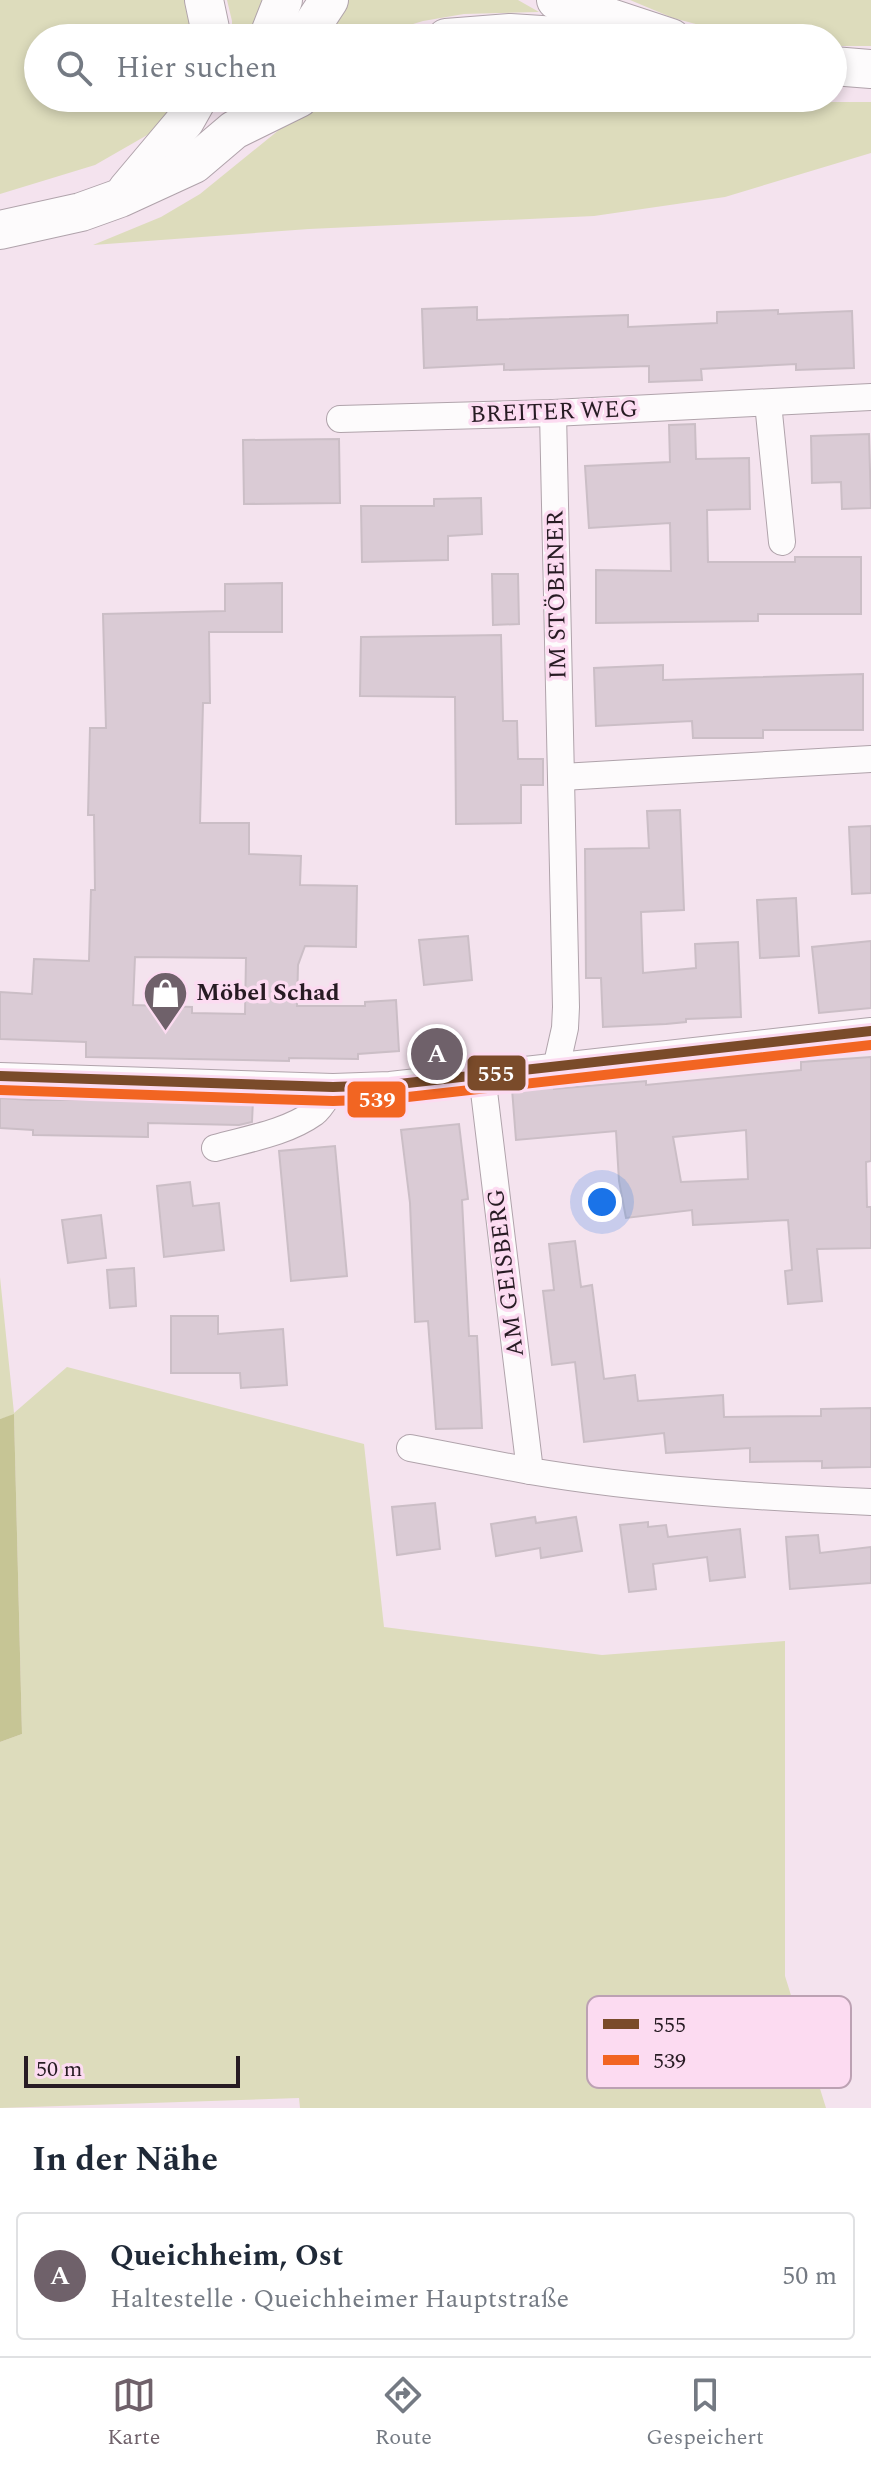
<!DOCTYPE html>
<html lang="de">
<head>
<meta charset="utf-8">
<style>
  :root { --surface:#fff; --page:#f6f6f7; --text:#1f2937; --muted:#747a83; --line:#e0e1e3; --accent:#6f616a }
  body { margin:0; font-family:Spectral,serif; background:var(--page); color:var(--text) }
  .scale { position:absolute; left:24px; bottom:20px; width:216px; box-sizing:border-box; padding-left:8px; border:4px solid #271b23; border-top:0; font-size:22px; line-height:28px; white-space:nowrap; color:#271b23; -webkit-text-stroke:6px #fcdbf1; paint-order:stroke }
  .you { position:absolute; left:602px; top:1202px; width:28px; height:28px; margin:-20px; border:6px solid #fff; border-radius:50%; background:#1a73e8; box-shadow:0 0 0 12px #1a73e833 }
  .badge { display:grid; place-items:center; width:52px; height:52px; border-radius:50%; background:var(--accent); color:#fff; font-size:26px; font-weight:700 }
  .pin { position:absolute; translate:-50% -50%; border:4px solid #fff; box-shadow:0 2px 8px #0006 }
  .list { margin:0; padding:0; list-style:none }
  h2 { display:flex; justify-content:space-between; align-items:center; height:104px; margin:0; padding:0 32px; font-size:34px }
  h2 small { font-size:26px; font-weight:400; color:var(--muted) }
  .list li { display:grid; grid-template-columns:52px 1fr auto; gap:24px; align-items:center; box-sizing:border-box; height:128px; margin:0 16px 16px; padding:0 16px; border:2px solid var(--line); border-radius:8px }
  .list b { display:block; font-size:30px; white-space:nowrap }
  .list p { margin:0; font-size:26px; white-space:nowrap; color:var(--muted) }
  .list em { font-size:26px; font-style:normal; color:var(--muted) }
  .icon { flex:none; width:44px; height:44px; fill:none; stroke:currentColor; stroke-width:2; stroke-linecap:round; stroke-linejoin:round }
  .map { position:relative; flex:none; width:871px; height:2108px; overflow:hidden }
  .search { position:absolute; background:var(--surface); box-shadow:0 4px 12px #0003; left:24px; right:24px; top:24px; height:88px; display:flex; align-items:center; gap:20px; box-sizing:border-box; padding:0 28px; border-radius:44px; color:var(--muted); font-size:30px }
  .sheet { height:248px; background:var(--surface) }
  nav { display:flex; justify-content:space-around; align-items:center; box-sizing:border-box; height:112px; border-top:2px solid var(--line); background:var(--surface); font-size:22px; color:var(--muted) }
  nav a { display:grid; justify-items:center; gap:4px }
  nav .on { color:var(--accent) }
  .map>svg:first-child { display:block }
  .green { fill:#dddcbc }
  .forest { fill:#c6c595 }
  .building { fill:#dacbd5; stroke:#cbbec6; stroke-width:2; fill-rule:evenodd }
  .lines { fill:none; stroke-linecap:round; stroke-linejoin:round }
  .minor-casing { stroke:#b0a3ab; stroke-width:28 }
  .secondary-casing { stroke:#b0a3ab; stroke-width:40 }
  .minor { stroke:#fdfbfc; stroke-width:26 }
  .secondary { stroke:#fdfbfc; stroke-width:38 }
  .bus-1-casing { stroke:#fcdbf1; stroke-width:16 }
  .bus-2-casing { stroke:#fcdbf1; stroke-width:16 }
  .bus-1 { stroke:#7a4b2a; stroke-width:10 }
  .bus-2 { stroke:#f26522; stroke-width:10 }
  .labels { text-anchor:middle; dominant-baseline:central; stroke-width:7; stroke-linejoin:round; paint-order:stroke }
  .street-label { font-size:24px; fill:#271b23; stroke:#fcdbf1 }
  .poi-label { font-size:24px; font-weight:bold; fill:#271b23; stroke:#fcdbf1; text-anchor:start }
  .key { fill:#fcdbf1; stroke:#bca1b3; stroke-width:2 }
  .key-label { font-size:22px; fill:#271b23 }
  .line-badge { stroke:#fcdbf1; stroke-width:3 }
  .badge-label { font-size:22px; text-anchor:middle; font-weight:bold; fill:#fff }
</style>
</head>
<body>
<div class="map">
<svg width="871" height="2108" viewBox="0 0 871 2108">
  <rect width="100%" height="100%" fill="#f4e3ee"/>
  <g class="green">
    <path d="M0,0h193l8,38h-163v60h147l-36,36 -54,31 -95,29z"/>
    <path d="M227,0h40l-14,38h-21v-17z"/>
    <path d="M347,0h171l21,12 -75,2 -41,7 -56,17h-48z"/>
    <path d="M630,0h241v46h-38v-8l-88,-1 -72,-19z"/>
    <path d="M329,98h462l29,4h51v51l-146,44 -131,19 -285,13 -216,16 68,-28 39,-23 85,-69z"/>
    <path d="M0,1277l14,136 53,-46 297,77 20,183 218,28 183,-14v335l41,132h-526l-1,-10 -299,10v-366l22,-8 -8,-319 -14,4z"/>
  </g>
  <path class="forest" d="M14,1414l8,320 -22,8v-323z"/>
  <g class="building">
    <path d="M477,307v13l151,-5v12l89,-4v-11l61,-2v4l74,-3 2,57 -58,2v-6l-95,5 1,11 -53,2v-16l-145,4v-6l-80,4 -2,-59z"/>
    <path d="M695,424l1,35 53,-1 1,51 -43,1 1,52h87v-5h66v57h-103v7l-162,2v-53l75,1 -1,-48 -81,5 -4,-62 85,-4 -1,-37z"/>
    <path d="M869,434l2,74 -29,1 -1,-27 -29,1 -1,-47z"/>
    <path d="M339,439l1,64 -96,1 -1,-64z"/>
    <path d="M481,498l1,36 -34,2v24l-86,2 -1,-56h73v-7z"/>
    <path d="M492,574h26l1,50 -26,1z"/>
    <path d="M282,583v49h-73l1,71h-7l-3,120h49v31l52,2 -1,29 57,1 -1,61 -51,-1 -7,19 -1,41h68v-4l31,-2 3,51 -41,3v5l-69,-1v3l-203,-4v-15l-86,-3v-47l32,2 2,-35 55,2 2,-71h4l-1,-75h-6l2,-87h16l-3,-114 122,-3v-27zM135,957l111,1 -1,56 -53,-1v-6l-59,-2z"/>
    <path d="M501,635l2,86h14l1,38h25v26h-22v38l-65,1 -1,-127 -95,-1 1,-59z"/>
    <path d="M663,665v15l200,-6v56h-100v8h-70l-1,-17 -96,5 -2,-58z"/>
    <path d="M680,810l4,100 -43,2 2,61 53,-5 -1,-24 43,-2 3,75 -55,2v3l-20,2 -63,3 -2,-49h-15l-1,-129 64,-1 -2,-37z"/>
    <path d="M871,826v67l-19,1 -3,-67z"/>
    <path d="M796,898l3,58 -39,2 -3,-58z"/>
    <path d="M468,936l4,44 -48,5 -5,-45z"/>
    <path d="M871,941v67l-52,5 -7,-66z"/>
    <path d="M871,1057v104l-5,1 1,45h4v41l-54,1 5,52 -34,3 -3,-33 7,-1 -4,-50 -95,5 -1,-15 -66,8 -7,-37 -3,-50 -100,9 -4,-51 42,-4v4l92,-8v4l155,-15v-8zM746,1130l2,49 -67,3 -8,-45z"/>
    <path d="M0,1098l31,2h222l-1,22 -13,3 -91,-2v14l-115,-2v-5l-33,-2z"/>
    <path d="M459,1124l9,75 -6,1 7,136h8l5,92 -46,1 -8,-108 -13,1 -5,-119 -9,-73z"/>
    <path d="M335,1146l12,130 -56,5 -12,-130z"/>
    <path d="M190,1182l3,24 26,-3 5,47 -60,7 -7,-71z"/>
    <path d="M101,1215l5,43 -38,5 -6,-43z"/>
    <path d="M575,1241l6,46 11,-2 12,94 31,-4 3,26 85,-6 1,22 97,-1v-7l50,-1v59l-49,1v-7l-72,1v-14l-84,5 -2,-20 -80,9 -9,-80 -23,3 -9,-74 11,-1 -5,-46z"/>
    <path d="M134,1268l2,38 -26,2 -3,-38z"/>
    <path d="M171,1316h47v18l65,-5 4,56 -46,3 -1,-15h-69z"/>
    <path d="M435,1503l5,46 -43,6 -5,-48z"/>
    <path d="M535,1517l1,6 40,-6 6,34 -41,7 -1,-10 -44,8 -5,-32z"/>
    <path d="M648,1522v5l18,-2 2,12 72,-8 5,48 -35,4 -3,-24 -54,7 3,25 -27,3 -9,-67z"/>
    <path d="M818,1535l2,18 51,-6v36l-81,6 -4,-52z"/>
  </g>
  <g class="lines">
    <defs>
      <g id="minor">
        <path d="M768,403l14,139"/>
        <path d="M553,413l13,594 -1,21 -9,40"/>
        <path d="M340,419l213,-6 318,-16"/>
        <path d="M562,777l309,-18"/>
        <path d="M482,1075l48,396c113,19 227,26 341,31"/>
        <path d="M0,1076l333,11 57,-2 481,-54"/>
        <path d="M215,1148c32,-9 71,-15 99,-35 8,-6 13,-17 19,-26"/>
        <path d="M410,1448l120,23"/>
      </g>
      <g id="secondary">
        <path d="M204,0l8,38"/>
        <path d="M556,0l115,38"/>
        <path d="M268,38l15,-38"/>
        <path d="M304,38l25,-38"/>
        <path d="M446,38l64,-5 78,5"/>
        <path d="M833,66l38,3"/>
        <path d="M127,190l58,-69 13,-23"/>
        <path d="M0,230l81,-18 39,-14 74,-34 40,-34 65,-32"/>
      </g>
    </defs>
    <use href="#minor" class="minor-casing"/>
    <use href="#secondary" class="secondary-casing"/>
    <use href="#minor" class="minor"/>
    <use href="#secondary" class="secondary"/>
    <defs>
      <path id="bus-1" d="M0,1076l333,11 57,-2 481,-54"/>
      <path id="bus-2" d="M0,1090l333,11 57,-2 481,-54"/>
    </defs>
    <use href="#bus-1" class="bus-1-casing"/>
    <use href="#bus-2" class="bus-2-casing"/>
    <use href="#bus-1" class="bus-1"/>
    <use href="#bus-2" class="bus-2"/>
  </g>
  <defs>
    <symbol id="shop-pin" viewBox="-11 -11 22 30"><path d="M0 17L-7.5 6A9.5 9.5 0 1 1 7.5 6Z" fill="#6f616a" stroke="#fcdbf1"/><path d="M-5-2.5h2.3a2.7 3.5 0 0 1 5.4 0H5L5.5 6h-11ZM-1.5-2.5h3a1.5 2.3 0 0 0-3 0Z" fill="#fff"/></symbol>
  </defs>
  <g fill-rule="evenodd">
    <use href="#shop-pin" x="140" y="968" width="51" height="69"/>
  </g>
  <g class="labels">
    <g class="street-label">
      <text transform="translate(554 412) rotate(-2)">BREITER WEG</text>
      <text transform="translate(557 595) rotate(-91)">IM STÖBENER</text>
      <text transform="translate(506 1273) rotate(-97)">AM GEISBERG</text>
    </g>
    <g class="poi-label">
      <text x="196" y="993">Möbel Schad</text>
    </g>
  </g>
  <rect x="587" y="1996" width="264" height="92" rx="12" class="key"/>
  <rect x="603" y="2019" width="36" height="10" fill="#7a4b2a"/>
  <rect x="603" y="2055" width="36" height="10" fill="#f26522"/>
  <g class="key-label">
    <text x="653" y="2032">555</text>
    <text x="653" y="2068">539</text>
  </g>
  <g class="line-badge">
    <rect x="466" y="1054" width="61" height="38" rx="8" fill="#7a4b2a"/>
    <rect x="346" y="1080" width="61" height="39" rx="8" fill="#f26522"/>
  </g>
  <g class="badge-label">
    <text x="496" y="1081">555</text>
    <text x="377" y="1107">539</text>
  </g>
</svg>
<div class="scale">50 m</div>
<div class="you"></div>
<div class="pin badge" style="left:437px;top:1054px">A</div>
<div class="search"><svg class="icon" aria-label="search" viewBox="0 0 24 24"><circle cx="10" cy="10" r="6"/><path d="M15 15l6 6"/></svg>Hier suchen</div>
</div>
<section class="sheet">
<h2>In der Nähe<small></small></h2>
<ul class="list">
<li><span class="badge">A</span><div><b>Queichheim, Ost</b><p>Haltestelle · Queichheimer Hauptstraße</p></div><em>50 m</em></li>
</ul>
</section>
<nav>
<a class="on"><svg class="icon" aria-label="map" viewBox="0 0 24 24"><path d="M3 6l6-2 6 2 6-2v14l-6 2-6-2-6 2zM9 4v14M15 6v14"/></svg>Karte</a>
<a><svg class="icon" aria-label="directions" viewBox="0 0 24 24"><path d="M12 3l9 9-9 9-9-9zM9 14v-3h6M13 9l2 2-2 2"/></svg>Route</a>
<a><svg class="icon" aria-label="saved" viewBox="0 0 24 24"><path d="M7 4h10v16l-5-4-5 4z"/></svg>Gespeichert</a>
</nav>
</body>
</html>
